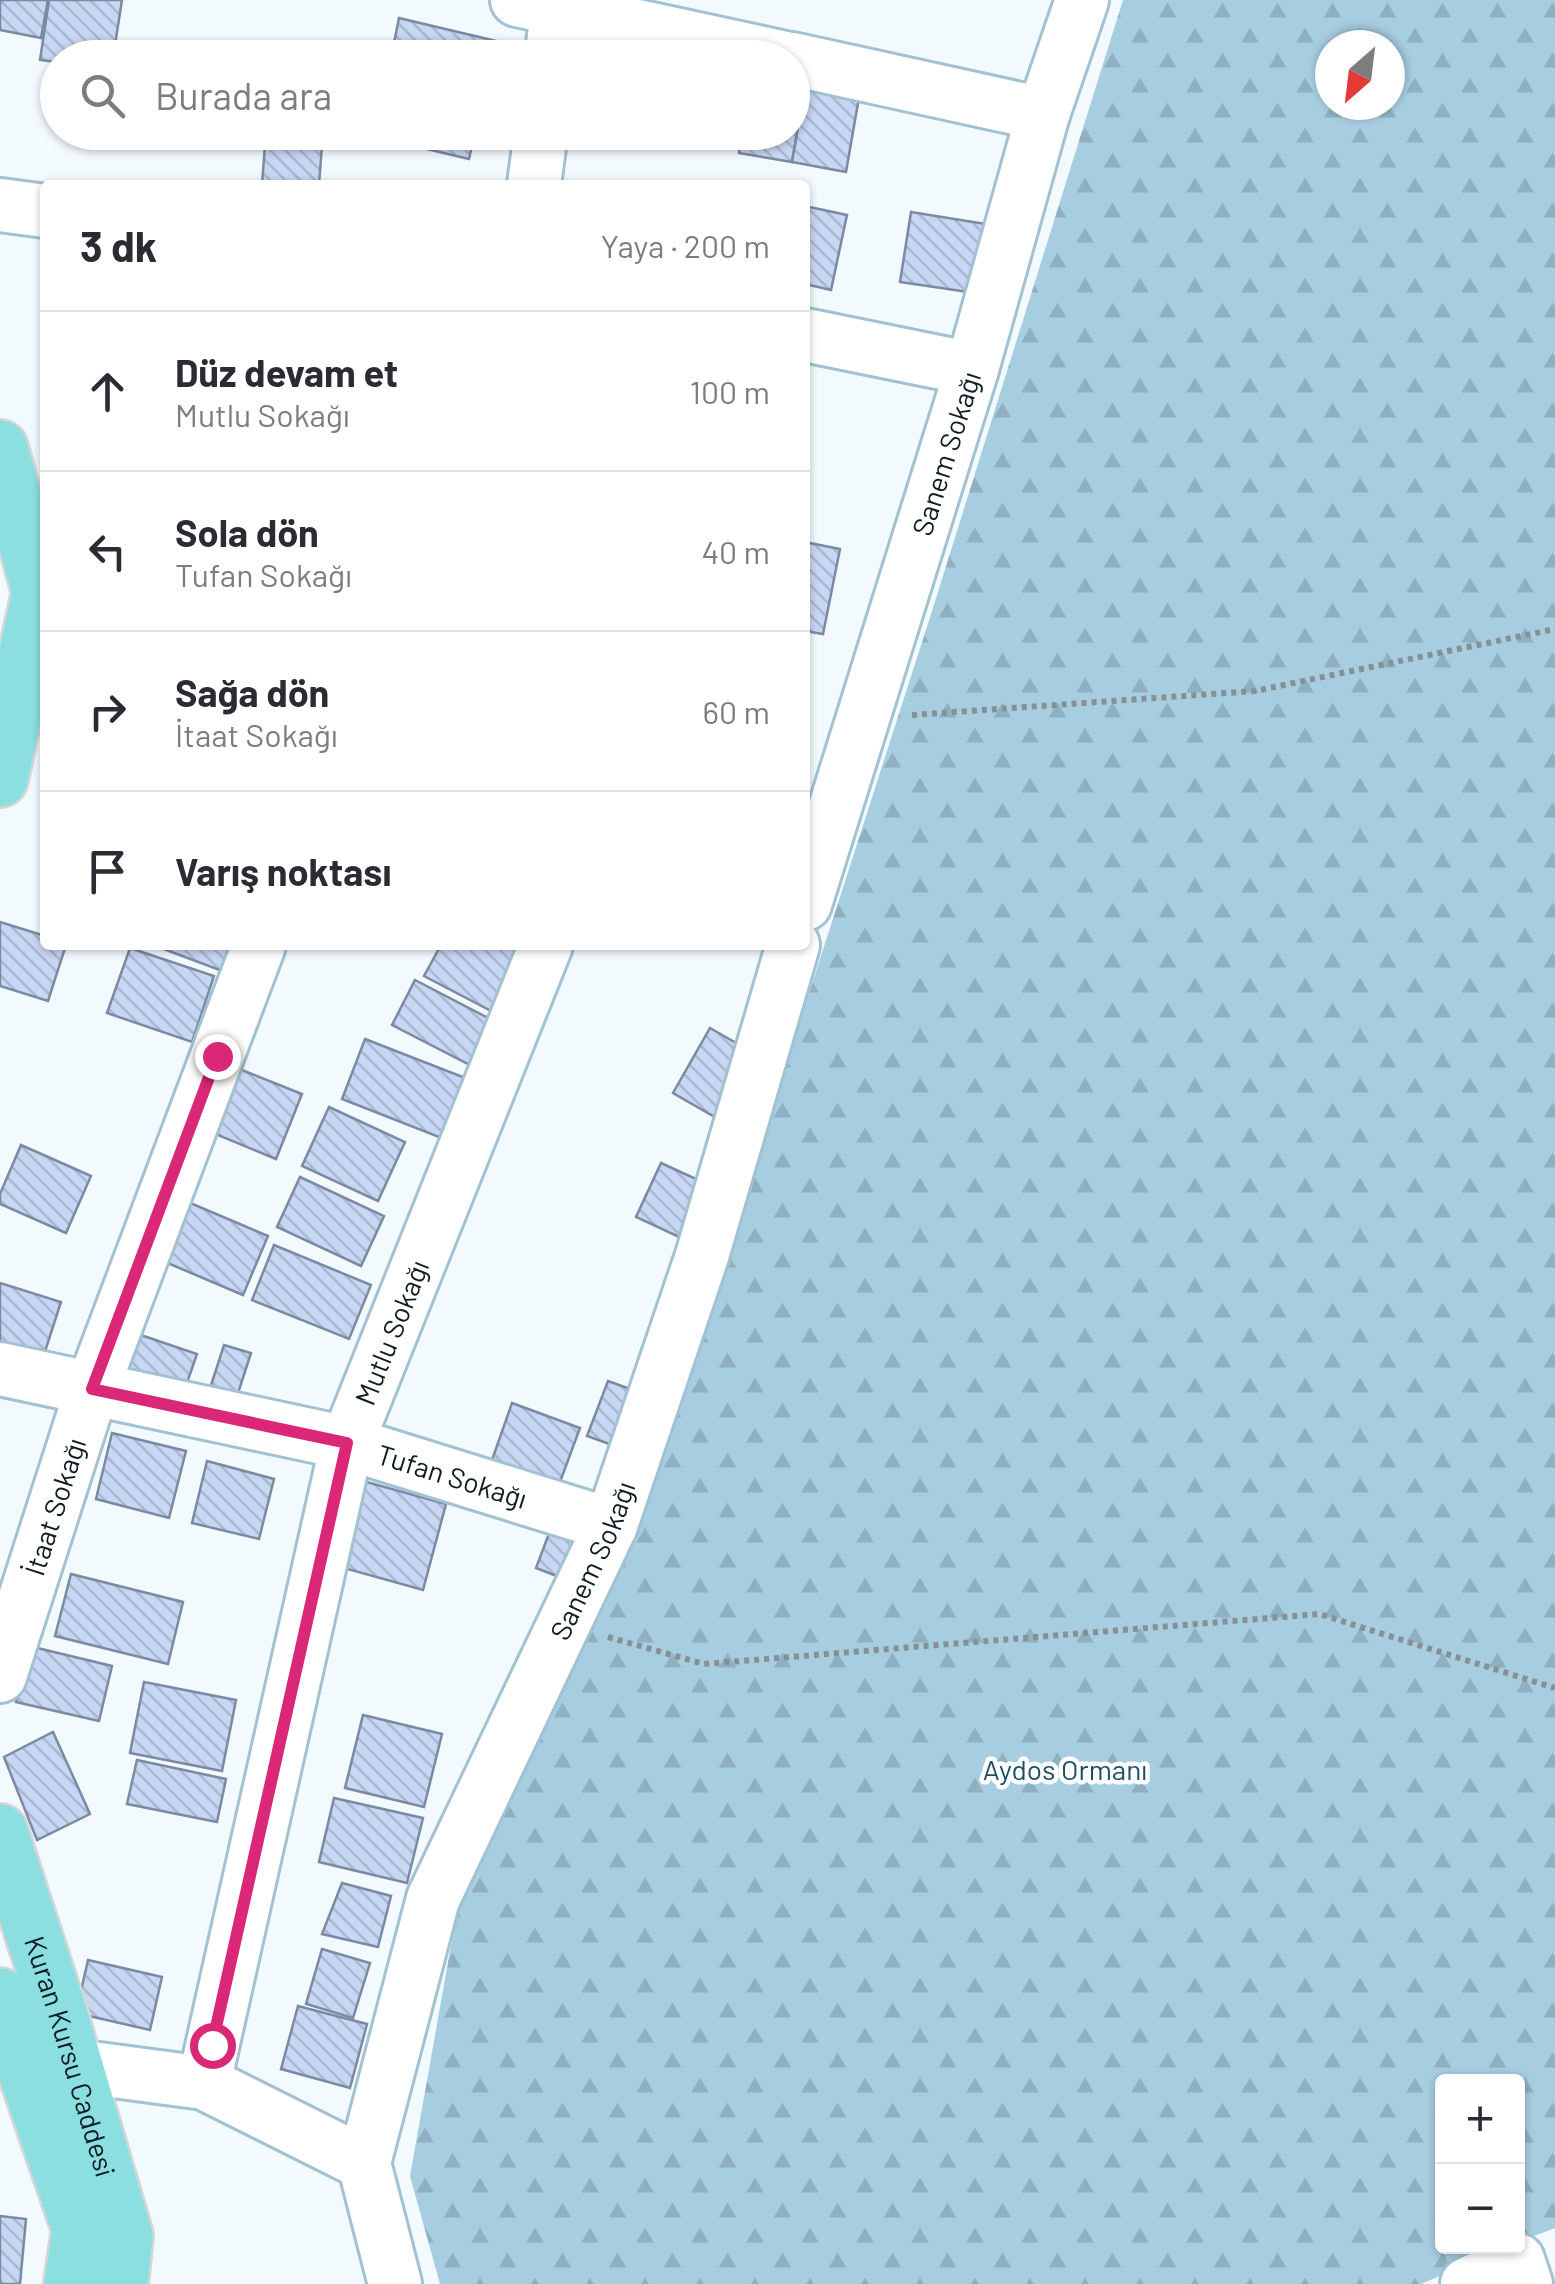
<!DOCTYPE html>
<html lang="tr">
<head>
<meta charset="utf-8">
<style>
  :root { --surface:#fff; --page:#f2f2f3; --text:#2b2b33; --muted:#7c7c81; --line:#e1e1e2 }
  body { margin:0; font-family:Barlow,sans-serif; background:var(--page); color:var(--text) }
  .controls { position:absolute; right:30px; bottom:30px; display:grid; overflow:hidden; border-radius:10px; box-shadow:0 2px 8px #0004 }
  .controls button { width:90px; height:90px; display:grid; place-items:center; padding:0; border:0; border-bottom:2px solid var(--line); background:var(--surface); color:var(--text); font:50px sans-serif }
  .compass { position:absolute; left:1315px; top:30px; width:90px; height:90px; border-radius:50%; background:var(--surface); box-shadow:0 2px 8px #0004; rotate:208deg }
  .stop { position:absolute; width:30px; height:30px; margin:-22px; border:8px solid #db2777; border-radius:50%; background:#fff }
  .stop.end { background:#db2777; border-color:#fff; box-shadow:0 2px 10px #0008 }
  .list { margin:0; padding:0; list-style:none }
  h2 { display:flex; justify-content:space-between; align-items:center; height:130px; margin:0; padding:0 40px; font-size:42px }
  h2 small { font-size:32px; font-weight:400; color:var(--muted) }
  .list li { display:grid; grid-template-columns:65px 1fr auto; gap:30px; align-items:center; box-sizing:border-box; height:160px; padding:0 40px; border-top:2px solid var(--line) }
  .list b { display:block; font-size:38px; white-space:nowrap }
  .list p { margin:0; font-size:32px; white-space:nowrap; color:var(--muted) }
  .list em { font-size:32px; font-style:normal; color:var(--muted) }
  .icon { flex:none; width:55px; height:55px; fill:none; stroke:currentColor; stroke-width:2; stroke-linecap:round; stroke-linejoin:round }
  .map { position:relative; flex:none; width:1555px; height:2284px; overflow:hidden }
  .search { position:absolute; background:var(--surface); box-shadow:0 2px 8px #0004; left:40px; top:40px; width:770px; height:110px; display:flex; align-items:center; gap:25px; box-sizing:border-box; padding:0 35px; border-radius:55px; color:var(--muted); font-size:38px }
  .panel { position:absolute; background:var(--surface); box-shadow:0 2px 8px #0004; left:40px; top:180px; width:770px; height:770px; border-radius:10px }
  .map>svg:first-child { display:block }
  .forest { fill:url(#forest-firs); fill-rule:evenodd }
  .building { fill:url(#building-back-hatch); stroke:#7b8aa3; stroke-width:2.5 }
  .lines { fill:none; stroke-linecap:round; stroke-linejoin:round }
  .minor-casing { stroke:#a2c2d3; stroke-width:58 }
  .major-casing { stroke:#d4d6d7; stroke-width:60 }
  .path { stroke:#879195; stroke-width:6; stroke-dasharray:5 5; stroke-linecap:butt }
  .minor { stroke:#fff; stroke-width:52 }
  .major { stroke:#8cdfe1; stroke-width:55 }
  .route { stroke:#db2777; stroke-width:12 }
  .labels { text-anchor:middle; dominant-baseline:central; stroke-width:9; stroke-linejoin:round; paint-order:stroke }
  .street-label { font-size:28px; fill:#101d23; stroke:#fff }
  .park-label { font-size:28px; fill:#1b4e63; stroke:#fff }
</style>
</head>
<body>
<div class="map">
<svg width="1555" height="2284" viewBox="0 0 1555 2284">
  <defs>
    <pattern id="forest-firs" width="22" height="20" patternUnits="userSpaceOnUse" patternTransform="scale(2.5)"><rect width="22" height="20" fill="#a7cde0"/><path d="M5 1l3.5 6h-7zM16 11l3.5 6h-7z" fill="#8fb0c0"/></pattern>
    <pattern id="building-back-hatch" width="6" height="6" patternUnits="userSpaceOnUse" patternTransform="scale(2.5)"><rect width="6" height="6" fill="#c7d6f2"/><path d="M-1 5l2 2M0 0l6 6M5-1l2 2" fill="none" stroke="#aab7cf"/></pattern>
  </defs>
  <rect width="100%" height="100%" fill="#f3fafd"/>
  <path class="forest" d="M1123,0h432v2228l-37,14v-160h-76v164l65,1 -86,37h-981l-30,-108 48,-270 176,-369 299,-929zM1330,45h60v60h-60z"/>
  <g class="building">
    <path d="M0,0h48l-7,38 -41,-8z"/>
    <path d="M49,0h73l-9,58h-55v4l-18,-2z"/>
    <path d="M399,18l97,23 -4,17h-101z"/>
    <path d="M792,74l15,2 -15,86 -53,-9 3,-21h50z"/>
    <path d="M807,76l54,10 -15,86 -54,-10z"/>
    <path d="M266,132h57l-4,53 -57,-1z"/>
    <path d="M395,132h80l-6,27 -76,-18z"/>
    <path d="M805,206l42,9 -16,75 -26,-6z"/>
    <path d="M911,212l81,13 -10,69 -82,-12z"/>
    <path d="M805,542l35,7 -17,85 -18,-3z"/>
    <path d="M0,922l45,14v9h21l-18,56 -48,-15z"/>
    <path d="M153,945h79l-10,26z"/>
    <path d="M441,945h82l-26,69 -73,-38z"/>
    <path d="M130,948l84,28 -22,66 -85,-29z"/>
    <path d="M415,980l77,40 -22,45 -78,-40z"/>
    <path d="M710,1028l47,27 -37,65 -47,-27z"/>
    <path d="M365,1039l108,42 -24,60 -107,-42z"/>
    <path d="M227,1064l75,30 -26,65 -75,-31z"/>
    <path d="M329,1107l76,35 -27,59 -76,-35z"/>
    <path d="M21,1145l70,31 -25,57 -66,-29v-10z"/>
    <path d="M661,1163l55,25 -26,54 -54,-25z"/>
    <path d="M300,1177l84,39 -23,50 -84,-39z"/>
    <path d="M169,1194l99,42 -25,59 -99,-42z"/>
    <path d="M274,1245l97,40 -22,54 -97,-39z"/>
    <path d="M0,1283l61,19 -21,65 -40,-11z"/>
    <path d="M120,1328l77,26 -17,49 -77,-26z"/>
    <path d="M224,1345l27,8 -20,62 -27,-8z"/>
    <path d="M608,1381l39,14 -21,55 -39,-14z"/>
    <path d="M512,1403l68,25 -27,73 -67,-24z"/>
    <path d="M112,1433l74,18 -17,67 -73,-19z"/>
    <path d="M207,1461l67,18 -15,60 -67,-16z"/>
    <path d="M356,1479l90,25 -23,86 -90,-25z"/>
    <path d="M551,1528l36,13 -15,41 -36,-14z"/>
    <path d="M71,1574l112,28 -15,62 -113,-28z"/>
    <path d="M29,1646l83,20 -13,55 -83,-19z"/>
    <path d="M144,1682l92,18 -14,71 -92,-18z"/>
    <path d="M363,1715l79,19 -18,73 -79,-19z"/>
    <path d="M53,1732l37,82 -53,26 -33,-83z"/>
    <path d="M137,1760l89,19 -9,43 -90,-18z"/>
    <path d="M334,1798l89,20 -16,65 -88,-21z"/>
    <path d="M342,1883l49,13 -13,51 -56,-13z"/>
    <path d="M322,1949l48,14 -17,55 -47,-14z"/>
    <path d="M88,1960l74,17 -12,53 -74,-17z"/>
    <path d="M298,2006l69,18 -17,64 -69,-19z"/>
    <path d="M0,2216l26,3 -6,65h-20z"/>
  </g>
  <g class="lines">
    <defs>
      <g id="minor">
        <path d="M517,0l268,58"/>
        <path d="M551,58l8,-58"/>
        <path d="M792,59l251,55"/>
        <path d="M534,185l7,-53"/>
        <path d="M0,205l45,6"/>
        <path d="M805,335l167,34"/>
        <path id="s1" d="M805,904l167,-535 71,-255 39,-114"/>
        <path id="s2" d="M0,1369l347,74 264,82"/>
        <path id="s3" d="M0,1676l92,-287 167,-444"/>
        <path d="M76,2066l128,17 160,80"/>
        <path id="s4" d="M204,2083l143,-640 199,-498"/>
        <path id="s5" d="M395,2284l-31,-121 69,-264 178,-374 91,-269 91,-311"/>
        <path d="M1467,2284l51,-24 8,24"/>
      </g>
      <g id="major">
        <path d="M0,448l40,144 -40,187"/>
        <path id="s6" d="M0,1832l60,184 65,220 -5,48"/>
        <path d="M0,1996l80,233 -8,55"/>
      </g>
    </defs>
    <use href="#minor" class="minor-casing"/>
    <use href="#major" class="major-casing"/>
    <g class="path">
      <path d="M912,715l343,-24 300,-62"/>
      <path d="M608,1637l96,27 615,-50 236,74"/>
    </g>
    <use href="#minor" class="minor"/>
    <use href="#major" class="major"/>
  </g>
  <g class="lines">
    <path class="route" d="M212,2045l135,-602 -255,-54 125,-333"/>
  </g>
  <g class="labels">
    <g class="street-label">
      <text stroke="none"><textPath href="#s1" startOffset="472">Sanem Sokağı</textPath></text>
      <text stroke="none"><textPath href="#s4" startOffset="775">Mutlu Sokağı</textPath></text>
      <text stroke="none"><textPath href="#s2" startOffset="465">Tufan Sokağı</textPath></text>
      <text stroke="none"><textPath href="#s3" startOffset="178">İtaat Sokağı</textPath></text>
      <text stroke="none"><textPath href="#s5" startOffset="772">Sanem Sokağı</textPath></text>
      <text stroke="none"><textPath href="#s6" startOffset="235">Kuran Kursu Caddesi</textPath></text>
    </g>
    <g class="park-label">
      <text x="1065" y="1769">Aydos Ormanı</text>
    </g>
  </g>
</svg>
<div class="controls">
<button>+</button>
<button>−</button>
</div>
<svg class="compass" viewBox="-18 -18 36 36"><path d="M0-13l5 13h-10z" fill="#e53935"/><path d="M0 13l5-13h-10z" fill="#7c7c81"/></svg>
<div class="stop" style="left:212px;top:2045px"></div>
<div class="stop end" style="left:217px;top:1056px"></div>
<div class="search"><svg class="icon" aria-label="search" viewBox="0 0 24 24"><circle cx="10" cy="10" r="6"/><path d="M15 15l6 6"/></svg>Burada ara</div>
<section class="panel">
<h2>3 dk<small>Yaya · 200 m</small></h2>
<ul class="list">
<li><svg class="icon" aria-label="ahead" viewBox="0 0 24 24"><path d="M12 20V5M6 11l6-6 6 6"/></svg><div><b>Düz devam et</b><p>Mutlu Sokağı</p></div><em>100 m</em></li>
<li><svg class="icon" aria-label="left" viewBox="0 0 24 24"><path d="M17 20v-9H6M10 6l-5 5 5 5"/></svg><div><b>Sola dön</b><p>Tufan Sokağı</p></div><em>40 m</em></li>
<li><svg class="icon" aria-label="right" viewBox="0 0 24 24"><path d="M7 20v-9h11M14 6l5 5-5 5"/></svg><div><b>Sağa dön</b><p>İtaat Sokağı</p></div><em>60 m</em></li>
<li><svg class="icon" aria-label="arrive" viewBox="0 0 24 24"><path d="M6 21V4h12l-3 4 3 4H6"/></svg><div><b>Varış noktası</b></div></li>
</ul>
</section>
</div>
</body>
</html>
